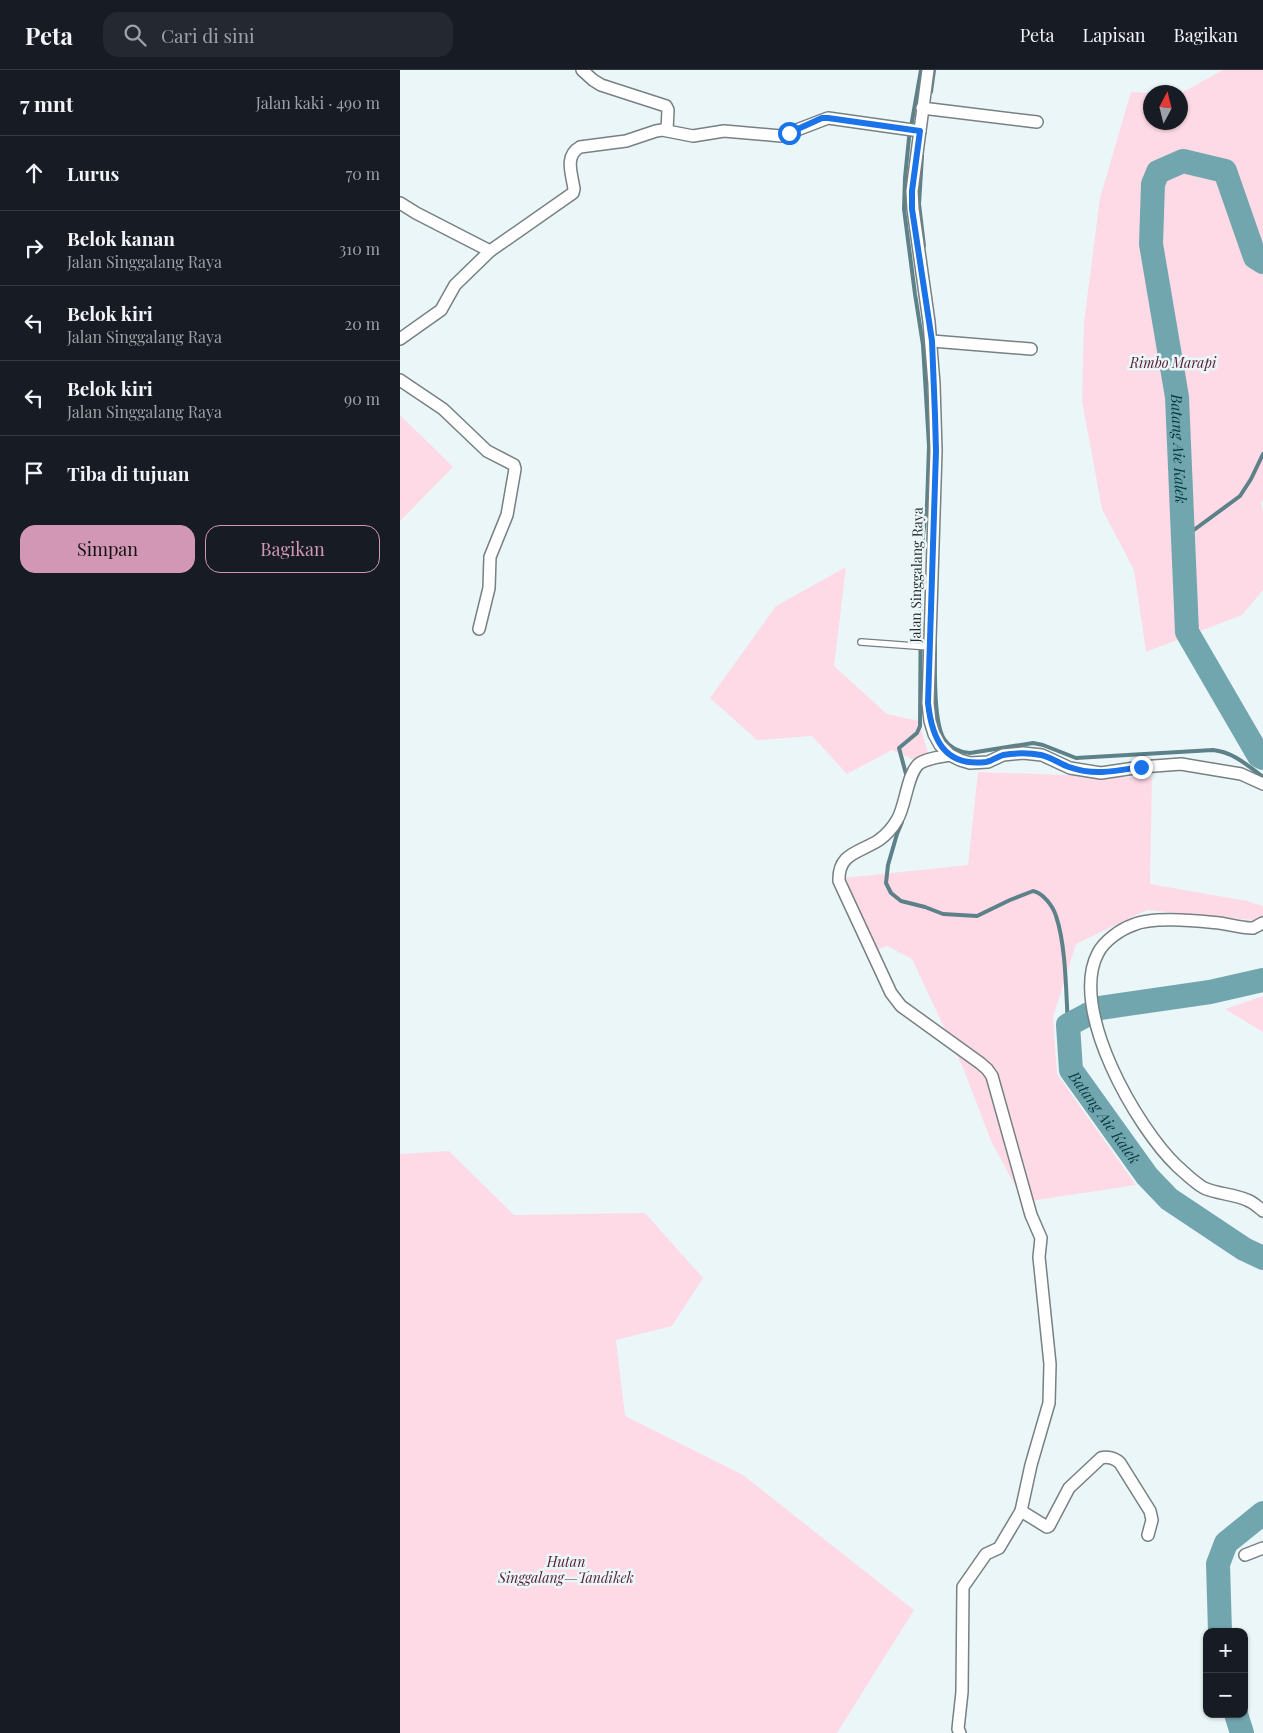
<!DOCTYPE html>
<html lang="id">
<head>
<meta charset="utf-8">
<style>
  :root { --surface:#171b24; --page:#242831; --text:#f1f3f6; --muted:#9ea1a6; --line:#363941; --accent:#d397b6 }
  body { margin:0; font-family:"Playfair Display",serif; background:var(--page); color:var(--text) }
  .controls { position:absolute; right:15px; bottom:15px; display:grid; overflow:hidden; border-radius:10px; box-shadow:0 1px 4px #0004 }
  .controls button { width:45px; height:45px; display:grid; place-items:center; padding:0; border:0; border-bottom:1px solid var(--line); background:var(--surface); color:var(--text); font:25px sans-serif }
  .compass { position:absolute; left:743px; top:15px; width:45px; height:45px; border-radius:50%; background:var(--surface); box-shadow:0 1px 4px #0004; rotate:7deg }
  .stop { position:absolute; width:15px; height:15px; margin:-11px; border:4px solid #1a73e8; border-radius:50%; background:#fff }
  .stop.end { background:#1a73e8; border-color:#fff; box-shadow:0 1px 5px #0008 }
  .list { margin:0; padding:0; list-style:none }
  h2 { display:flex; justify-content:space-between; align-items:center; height:65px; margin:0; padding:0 20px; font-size:21px }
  h2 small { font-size:16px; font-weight:400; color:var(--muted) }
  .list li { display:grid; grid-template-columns:32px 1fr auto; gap:15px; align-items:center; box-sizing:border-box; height:75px; padding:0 20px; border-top:1px solid var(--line) }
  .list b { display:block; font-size:19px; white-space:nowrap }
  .list p { margin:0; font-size:16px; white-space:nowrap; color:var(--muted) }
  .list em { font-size:16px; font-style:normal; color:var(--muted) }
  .actions { display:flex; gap:10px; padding:15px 20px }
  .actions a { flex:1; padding:11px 0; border:1px solid var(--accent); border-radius:15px; text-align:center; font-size:18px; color:var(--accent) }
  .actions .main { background:var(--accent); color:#111 }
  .icon { flex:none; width:28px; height:28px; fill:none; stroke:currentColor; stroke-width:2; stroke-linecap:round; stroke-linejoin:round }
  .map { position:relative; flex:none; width:863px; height:1663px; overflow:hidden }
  header { display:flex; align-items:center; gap:30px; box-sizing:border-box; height:70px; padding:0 25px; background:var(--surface); border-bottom:1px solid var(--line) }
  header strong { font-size:24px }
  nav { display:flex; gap:28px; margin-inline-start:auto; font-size:18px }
  .search { width:350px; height:45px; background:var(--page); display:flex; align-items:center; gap:12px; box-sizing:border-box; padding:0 18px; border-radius:15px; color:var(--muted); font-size:19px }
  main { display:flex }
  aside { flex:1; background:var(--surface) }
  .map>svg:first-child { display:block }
  .green { fill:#fedae6 }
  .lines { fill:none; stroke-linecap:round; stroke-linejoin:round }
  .stream { stroke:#5c8188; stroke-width:4 }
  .river { stroke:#72a6af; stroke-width:24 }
  .lane-casing { stroke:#778082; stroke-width:8 }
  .street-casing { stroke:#778082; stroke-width:14 }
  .lane { stroke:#fff; stroke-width:5.5 }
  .street { stroke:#fff; stroke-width:11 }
  .route { stroke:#1a73e8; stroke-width:6 }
  .labels { text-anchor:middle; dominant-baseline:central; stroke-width:5; stroke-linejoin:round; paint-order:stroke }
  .park-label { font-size:14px; font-style:italic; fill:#592138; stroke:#ebf6f8 }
  .street-label { font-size:14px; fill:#272b2c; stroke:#ebf6f8 }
  .water-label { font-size:15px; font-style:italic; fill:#02373e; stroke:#ebf6f8 }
</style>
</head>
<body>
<header>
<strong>Peta</strong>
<div class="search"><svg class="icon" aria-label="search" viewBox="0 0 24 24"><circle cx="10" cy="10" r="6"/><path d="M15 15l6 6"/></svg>Cari di sini</div>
<nav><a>Peta</a><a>Lapisan</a><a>Bagikan</a></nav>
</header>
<main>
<aside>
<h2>7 mnt<small>Jalan kaki · 490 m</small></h2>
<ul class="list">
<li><svg class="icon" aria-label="ahead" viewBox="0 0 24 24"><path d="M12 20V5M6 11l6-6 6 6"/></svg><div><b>Lurus</b></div><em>70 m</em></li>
<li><svg class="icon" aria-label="right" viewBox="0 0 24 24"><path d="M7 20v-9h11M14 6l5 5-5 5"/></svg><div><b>Belok kanan</b><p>Jalan Singgalang Raya</p></div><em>310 m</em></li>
<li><svg class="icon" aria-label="left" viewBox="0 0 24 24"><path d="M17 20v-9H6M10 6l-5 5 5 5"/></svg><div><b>Belok kiri</b><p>Jalan Singgalang Raya</p></div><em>20 m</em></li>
<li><svg class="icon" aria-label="left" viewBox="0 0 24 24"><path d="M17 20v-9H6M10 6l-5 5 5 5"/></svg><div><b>Belok kiri</b><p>Jalan Singgalang Raya</p></div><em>90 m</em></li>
<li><svg class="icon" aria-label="arrive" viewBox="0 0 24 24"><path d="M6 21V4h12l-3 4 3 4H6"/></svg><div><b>Tiba di tujuan</b></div></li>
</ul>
<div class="actions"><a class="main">Simpan</a><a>Bagikan</a></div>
</aside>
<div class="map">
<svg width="863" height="1663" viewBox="0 0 863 1663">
  <rect width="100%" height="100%" fill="#ebf6f8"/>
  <g class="green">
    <path d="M823,0h40v430l-2,2 2,11v77l-21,25 -96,37 -12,-82 -32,-61 -20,-108 2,-78 16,-125 31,-106 19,1v29h30l1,-29z"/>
    <path d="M0,345l53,52 -53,54z"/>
    <path d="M446,497l-12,99 53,48 32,7 13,47 -40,-18 -45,24 -35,-38 -55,4 -47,-42 66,-92z"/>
    <path d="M578,702l174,6 -2,106 97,17 16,5v11l-10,3 -106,-10 -71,34 -23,73 4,57 79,111 -112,17 -33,-61 -27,-71 -52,-111 -25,-13 -21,8 -32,-75 134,-14z"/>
    <path d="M863,926v36l-38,-23z"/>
    <path d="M49,1081l65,64 131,-2 58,65 -31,48 -56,14 9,76 118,59 171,135 -77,123h-437v-579z"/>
  </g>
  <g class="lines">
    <g class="stream">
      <path d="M531,22l3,-22"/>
      <path d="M522,86l-3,48 5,42"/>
      <path d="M783,468l57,-42 11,-17 12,-25"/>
      <path d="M535,572c0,22 -2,80 9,97 6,9 15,13 26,14l63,-10 10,2 33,13 137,-8c20,2 34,15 50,27"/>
      <path d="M506,704l-7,-26 18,-15 3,-7 1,-148 2,-43 4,-30 2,-59 -6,-101 -8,-51 -11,-85 1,-31 4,-40 12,-68"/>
      <path d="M502,752l-5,12 -9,31 -2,18 5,10 10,8 24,6 18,7 34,2 33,-16 23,-9c10,2 20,15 23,25 10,29 10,77 12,109"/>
    </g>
    <g class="river">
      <path id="s1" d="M863,192l-8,-5 -30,-86 -42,-10 -25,11 -5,12 -2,60 26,153 10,235 72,124 4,2"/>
      <path id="s2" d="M863,910l-53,12 -110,16 -32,17 3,45 76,106 22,23 75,50 19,9"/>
      <path d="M820,1562l-2,-68 8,-21 37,-30"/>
      <path d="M836,1644l6,19"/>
    </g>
    <defs>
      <path id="lane" d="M461,572l68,5"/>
      <g id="street">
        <path d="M182,0l11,10 8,5 65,21 2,4 -1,20"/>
        <path d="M528,0l-16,121 1,18 16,113 5,62 2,67 -8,252 2,18 4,13 6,11 10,10 10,5 10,3 18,-1 15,-7 20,-2 19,2 28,13 31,5 40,-6 40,-3 60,10 22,10"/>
        <path d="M522,38l115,14"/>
        <path d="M0,133l16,10 74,38"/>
        <path d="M0,269l41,-29 14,-25 35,-34 83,-58 1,-4c-2,-15 -10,-33 6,-42l46,-6 30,-10 6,-1 31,6 31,-5 57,5 47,-18 92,13"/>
        <path d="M532,271l99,8"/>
        <path d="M0,310l43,29 44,42 27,14 1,4 -8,46 -17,42 -1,31 -10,41"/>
        <path d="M550,685c-9,2 -22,3 -30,8 -13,9 -14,43 -23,57 -4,7 -11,15 -18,20 -20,13 -41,13 -40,41l52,112 10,13 79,57 7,6 5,7 39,139 10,23 -2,19 11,107 -1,39 -18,62 -10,46 -22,37 -13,6 -23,33 -1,105 -4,37 2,4"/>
        <path d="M863,853c-3,1 -7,4 -10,5 -8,1 -25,-4 -34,-5 -22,-2 -66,-7 -86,2 -12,4 -29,16 -35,28 -30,56 39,175 79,213 8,7 18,17 27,22 13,6 30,6 43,12 6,2 11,7 16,11"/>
        <path d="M621,1441l26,16 2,-1 20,-38 32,-30c6,-2 14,0 19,5l30,48 2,9 -4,15"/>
        <path d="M845,1485l18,-7"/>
      </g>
    </defs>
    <use href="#lane" class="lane-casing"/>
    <use href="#street" class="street-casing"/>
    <use href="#lane" class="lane"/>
    <use href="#street" class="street"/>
  </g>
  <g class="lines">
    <path class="route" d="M389,63l33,-15h6l92,13 -8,60v18l20,132 3,74 1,36 -8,252c4,36 16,64 58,59 6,-1 11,-5 17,-7 12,-2 27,-2 38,0 10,2 19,9 28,12 25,9 47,4 72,0"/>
  </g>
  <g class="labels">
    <g class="park-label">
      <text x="773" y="292">Rimbo Marapi</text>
      <text x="166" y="1491">Hutan<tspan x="166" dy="16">Singgalang—Tandikek</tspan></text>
    </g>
    <g class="street-label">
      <text transform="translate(516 505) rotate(-89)">Jalan Singgalang Raya</text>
    </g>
    <g class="water-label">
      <text stroke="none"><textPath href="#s1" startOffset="451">Batang Aie Kalek</textPath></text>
      <text stroke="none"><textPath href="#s2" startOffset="305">Batang Aie Kalek</textPath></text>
    </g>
  </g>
</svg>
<div class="controls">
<button>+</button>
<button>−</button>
</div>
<svg class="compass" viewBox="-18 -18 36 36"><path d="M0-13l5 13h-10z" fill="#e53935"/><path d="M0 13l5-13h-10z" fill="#9ea1a6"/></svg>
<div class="stop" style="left:389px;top:63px"></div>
<div class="stop end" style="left:741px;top:697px"></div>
</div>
</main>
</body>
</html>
